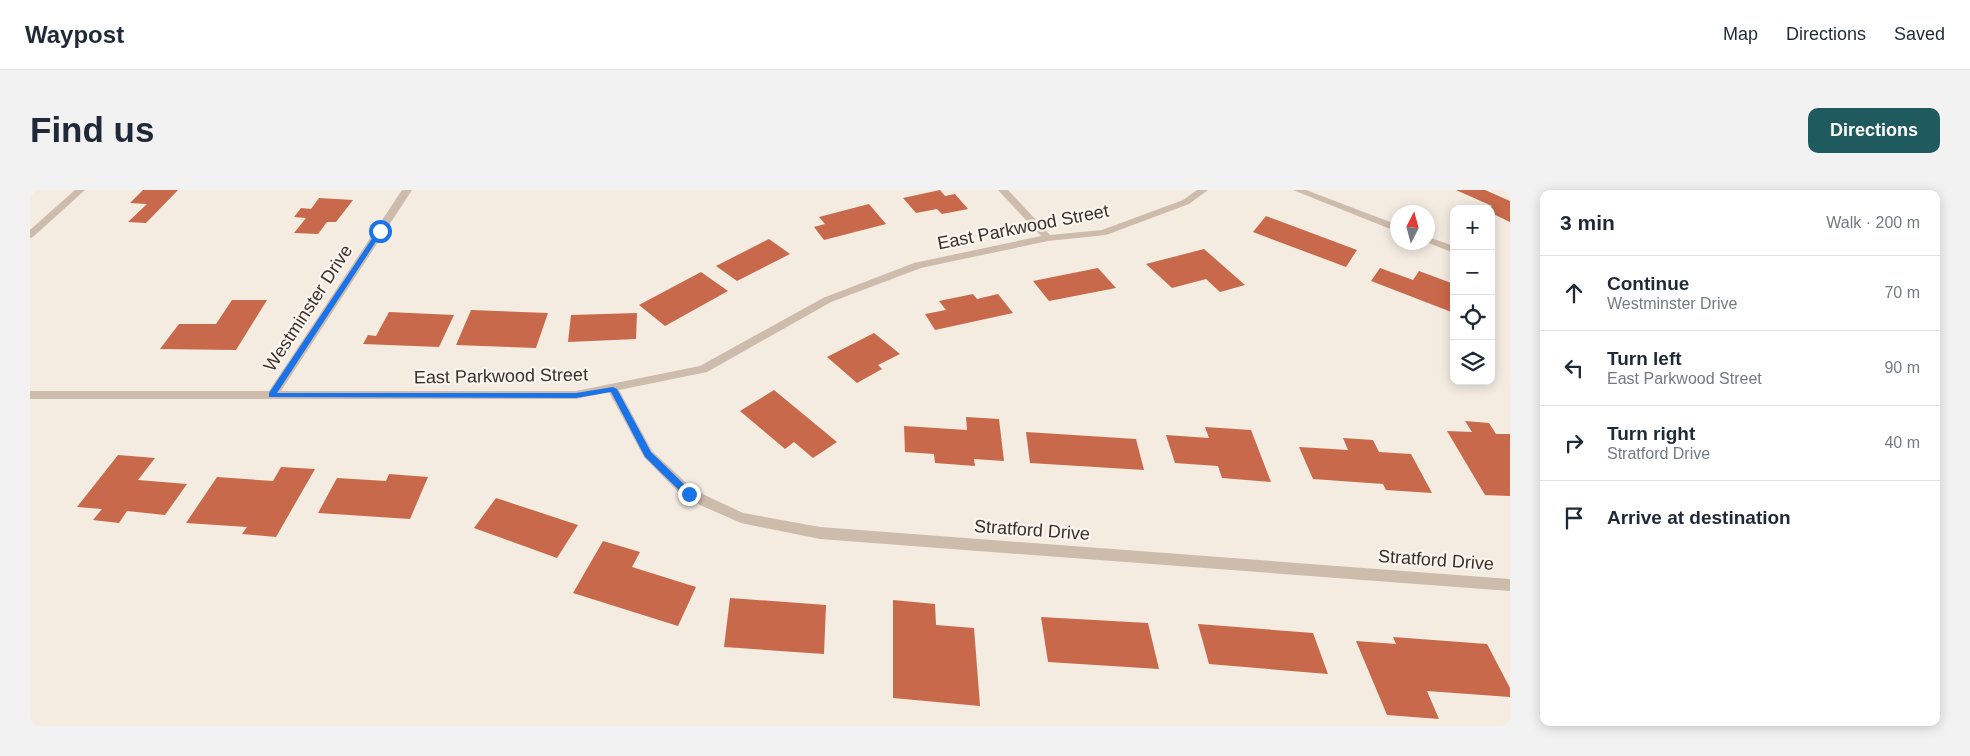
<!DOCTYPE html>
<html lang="en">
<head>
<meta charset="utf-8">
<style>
  :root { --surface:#fff; --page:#f2f2f3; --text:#1f2937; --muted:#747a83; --line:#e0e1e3; --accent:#1f5a5e }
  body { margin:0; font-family:Helvetica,sans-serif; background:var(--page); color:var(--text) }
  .controls { position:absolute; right:15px; top:15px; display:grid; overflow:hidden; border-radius:10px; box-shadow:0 2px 12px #0003 }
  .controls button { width:45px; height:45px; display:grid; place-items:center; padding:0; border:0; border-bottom:1px solid var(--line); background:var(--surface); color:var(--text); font:25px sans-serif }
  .compass { position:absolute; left:1360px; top:15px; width:45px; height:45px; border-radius:50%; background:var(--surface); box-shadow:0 2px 12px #0003; rotate:6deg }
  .stop { position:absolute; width:15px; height:15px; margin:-11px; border:4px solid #1a73e8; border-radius:50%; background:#fff }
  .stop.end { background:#1a73e8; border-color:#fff; box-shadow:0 1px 5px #0008 }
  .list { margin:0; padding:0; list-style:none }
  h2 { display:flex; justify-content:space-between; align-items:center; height:65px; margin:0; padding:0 20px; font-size:21px }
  h2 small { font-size:16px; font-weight:400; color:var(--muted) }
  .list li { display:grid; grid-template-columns:32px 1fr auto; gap:15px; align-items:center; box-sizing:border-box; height:75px; padding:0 20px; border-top:1px solid var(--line) }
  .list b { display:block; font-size:19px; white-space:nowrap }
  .list p { margin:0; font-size:16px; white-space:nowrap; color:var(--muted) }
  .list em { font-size:16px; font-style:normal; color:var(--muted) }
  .icon { flex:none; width:28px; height:28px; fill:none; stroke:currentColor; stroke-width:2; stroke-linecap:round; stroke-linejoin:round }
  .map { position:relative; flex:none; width:1480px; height:536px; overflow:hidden; border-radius:10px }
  header { display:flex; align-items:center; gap:30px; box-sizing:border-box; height:70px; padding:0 25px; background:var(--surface); border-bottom:1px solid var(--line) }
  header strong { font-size:24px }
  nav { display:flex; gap:28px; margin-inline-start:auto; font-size:18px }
  .intro { display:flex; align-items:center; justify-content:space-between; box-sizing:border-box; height:120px; padding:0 30px }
  h1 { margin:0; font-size:35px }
  .button { padding:12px 22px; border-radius:10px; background:var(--accent); color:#fff; font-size:18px; font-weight:700 }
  main { display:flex; gap:30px; padding:0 30px }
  aside { flex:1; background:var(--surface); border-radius:10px; box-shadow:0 2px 12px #0003 }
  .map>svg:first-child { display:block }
  .building { fill:#c8694b }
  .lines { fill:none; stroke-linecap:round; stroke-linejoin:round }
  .minor { fill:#cdbbac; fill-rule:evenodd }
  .route { fill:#1a73e8 }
  .labels { text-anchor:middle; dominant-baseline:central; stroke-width:4.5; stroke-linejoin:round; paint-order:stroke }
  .street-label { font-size:18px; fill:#3b302b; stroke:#fbf5ee }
</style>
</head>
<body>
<header>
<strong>Waypost</strong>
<nav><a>Map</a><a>Directions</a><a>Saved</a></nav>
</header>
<div class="intro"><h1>Find us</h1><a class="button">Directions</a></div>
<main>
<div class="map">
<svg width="1480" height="536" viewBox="0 0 1480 536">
  <rect width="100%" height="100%" fill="#f4ebe1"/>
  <g class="building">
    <path d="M113,0h35l-32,33 -18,-1 19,-18 -17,-1z"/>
    <path d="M910,0l5,6 10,-2 13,15 -26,5 -5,-5 -21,4 -13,-15z"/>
    <path d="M1426,0h29l25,11v21l-19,-9v-4h-3l4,-3z"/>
    <path d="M289,8l34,2 -17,22h-9l-9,12 -24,-1 12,-15 -12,-1 7,-9 10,1z"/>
    <path d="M839,14l17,20 -62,16 -10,-13 11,-3 -6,-7z"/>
    <path d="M1236,26l91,34 -11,17 -93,-35z"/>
    <path d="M739,49l21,15 -53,27 -21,-15z"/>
    <path d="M1174,59l41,36 -25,7 -14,-13 -34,9 -26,-24z"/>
    <path d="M1068,78l18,20 -67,13 -16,-20z"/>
    <path d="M1350,78l33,12 6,-9 35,13v29l-83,-32z"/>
    <path d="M671,82l27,19 -63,35 -26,-21z"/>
    <path d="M943,104l4,5 21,-5 15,19 -78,17 -10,-16 21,-4 -7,-9z"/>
    <path d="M202,110h35l-31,50 -76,-1 19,-25h37z"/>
    <path d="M441,120l77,3 -12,35 -80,-3z"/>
    <path d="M359,122l65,3 -15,32 -76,-3 5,-9 8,1z"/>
    <path d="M607,123l-1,26 -68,3 3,-27z"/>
    <path d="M844,143l26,21 -22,11 4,4 -25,14 -30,-26z"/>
    <path d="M744,200l63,52 -24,16 -19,-16 -9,7 -45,-38z"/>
    <path d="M936,227l33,2 5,42 -30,-2 1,7 -40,-3 -1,-9 -29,-2 -1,-26 63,4z"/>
    <path d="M1435,231l24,2 7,11h14v62l-25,-1 -38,-64 25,1z"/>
    <path d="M1175,237l46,3 20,52 -49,-4 -4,-12 -43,-3 -9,-28 43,3z"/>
    <path d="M996,242l110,7 8,31 -114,-7z"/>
    <path d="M1313,248l30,2 6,12 32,2 21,39 -46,-3 -3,-6 -70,-5 -14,-32 49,3z"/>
    <path d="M88,265l37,3 -17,22 49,4 -22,31 -38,-4 -8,12 -26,-3 9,-11 -25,-2z"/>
    <path d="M251,277l34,2 -39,68 -34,-3 5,-7 -61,-4 31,-46 56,4z"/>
    <path d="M359,284l39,3 -18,42 -92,-6 19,-35 49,3z"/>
    <path d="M466,308l82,27 -21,33 -83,-30z"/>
    <path d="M573,351l37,11 -8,15 64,20 -18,39 -105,-33z"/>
    <path d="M700,408l96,7 -2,49 -100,-7z"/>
    <path d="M863,410l42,4 1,21 38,3 6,78 -87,-8z"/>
    <path d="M1011,427l107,6 11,46 -111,-7z"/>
    <path d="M1168,434l115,9 15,41 -119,-10z"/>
    <path d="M1363,447l94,7 23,44v9l-83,-6 12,28 -52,-4 -31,-74 40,3z"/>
  </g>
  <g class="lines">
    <g class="minor">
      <path d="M45,0h10l-52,47 -3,1v-8z"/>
      <path d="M372,0h10l-131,201h295l124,-25 123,-68 91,-35 127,-27 -43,-46h10l42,45 52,-5 81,-30 14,-10h11l-19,14 -83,31 -58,6 -127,27 -90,34 -124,70 -88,18 33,61 42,39 49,23 77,14 690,52v12l-690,-52 -79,-16 -57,-25 -40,-41 -35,-65 -33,7h-546v-8h239z"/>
      <path d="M1263,0h13l92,35v7z"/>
      <path d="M1398,47l26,9v7l-28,-11h2z"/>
    </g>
  </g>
  <path class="route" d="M350,39l3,2 -106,162h299l37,-6 4,2 34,63 41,40v5h-6l-41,-40 -34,-65 -35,6 -307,-1v-4l108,-162z"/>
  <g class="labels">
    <g class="street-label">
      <text transform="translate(993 37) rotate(-11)">East Parkwood Street</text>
      <text transform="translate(278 118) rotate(-57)">Westminster Drive</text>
      <text transform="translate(471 186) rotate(-1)">East Parkwood Street</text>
      <text transform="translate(1002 340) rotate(4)">Stratford Drive</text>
      <text transform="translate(1406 370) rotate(4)">Stratford Drive</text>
    </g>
  </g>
</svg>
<div class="controls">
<button>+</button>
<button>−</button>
<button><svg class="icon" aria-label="locate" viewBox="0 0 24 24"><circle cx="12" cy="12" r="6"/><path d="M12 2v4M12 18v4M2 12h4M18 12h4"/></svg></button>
<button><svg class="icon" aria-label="layers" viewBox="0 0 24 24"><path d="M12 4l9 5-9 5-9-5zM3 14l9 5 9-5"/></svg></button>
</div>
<svg class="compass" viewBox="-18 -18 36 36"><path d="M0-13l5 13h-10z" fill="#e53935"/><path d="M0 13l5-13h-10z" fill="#747a83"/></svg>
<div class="stop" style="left:350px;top:41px"></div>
<div class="stop end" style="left:659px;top:304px"></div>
</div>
<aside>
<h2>3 min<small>Walk · 200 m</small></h2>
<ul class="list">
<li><svg class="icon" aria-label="ahead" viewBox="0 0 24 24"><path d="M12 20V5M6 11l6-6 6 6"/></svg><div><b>Continue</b><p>Westminster Drive</p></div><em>70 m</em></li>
<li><svg class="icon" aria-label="left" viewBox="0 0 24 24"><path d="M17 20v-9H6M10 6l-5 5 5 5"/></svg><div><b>Turn left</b><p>East Parkwood Street</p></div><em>90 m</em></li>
<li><svg class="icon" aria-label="right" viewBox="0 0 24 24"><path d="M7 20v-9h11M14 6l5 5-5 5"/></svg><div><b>Turn right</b><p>Stratford Drive</p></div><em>40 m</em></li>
<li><svg class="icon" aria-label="arrive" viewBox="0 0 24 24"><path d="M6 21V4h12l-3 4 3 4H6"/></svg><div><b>Arrive at destination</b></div></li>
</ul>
</aside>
</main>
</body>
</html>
